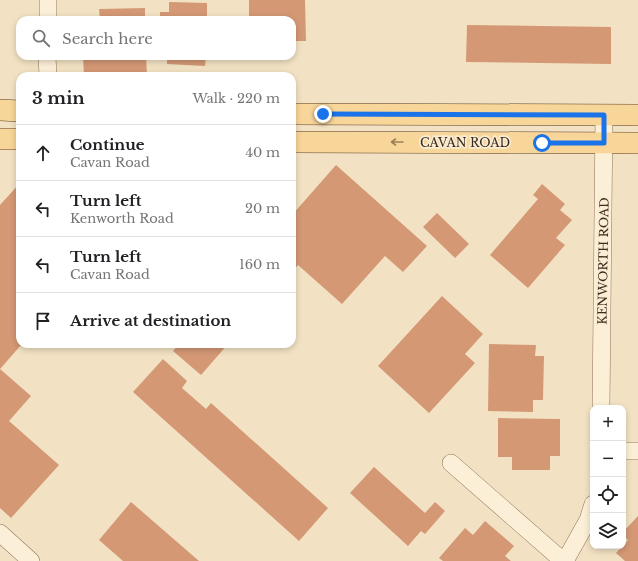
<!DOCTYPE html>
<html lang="en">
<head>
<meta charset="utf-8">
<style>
  :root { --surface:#fff; --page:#f2f2f2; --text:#202124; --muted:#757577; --line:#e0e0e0 }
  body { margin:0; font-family:"Libre Baskerville",serif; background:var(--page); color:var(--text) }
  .controls { position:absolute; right:12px; bottom:12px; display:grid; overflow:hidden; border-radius:8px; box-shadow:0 2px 6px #0003 }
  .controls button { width:36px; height:36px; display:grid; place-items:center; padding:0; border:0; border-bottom:1px solid var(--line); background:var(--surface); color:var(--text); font:20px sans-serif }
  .stop { position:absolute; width:12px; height:12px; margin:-9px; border:3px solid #1a73e8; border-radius:50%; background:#fff }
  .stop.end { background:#1a73e8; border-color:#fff; box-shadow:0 1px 4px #0008 }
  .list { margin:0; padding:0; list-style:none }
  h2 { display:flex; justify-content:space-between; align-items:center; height:52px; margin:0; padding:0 16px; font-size:17px }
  h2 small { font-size:13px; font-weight:400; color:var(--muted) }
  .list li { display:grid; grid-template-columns:26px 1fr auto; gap:12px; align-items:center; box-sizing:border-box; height:56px; padding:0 16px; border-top:1px solid var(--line) }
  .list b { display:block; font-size:15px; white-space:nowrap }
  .list p { margin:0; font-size:13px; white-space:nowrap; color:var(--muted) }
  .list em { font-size:13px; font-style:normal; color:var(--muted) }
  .icon { flex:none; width:22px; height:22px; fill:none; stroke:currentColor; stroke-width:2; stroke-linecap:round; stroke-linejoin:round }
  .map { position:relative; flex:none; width:638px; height:561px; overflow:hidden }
  .search { position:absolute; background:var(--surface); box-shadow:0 2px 6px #0003; left:16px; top:16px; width:280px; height:44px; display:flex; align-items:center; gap:10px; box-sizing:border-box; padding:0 14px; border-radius:12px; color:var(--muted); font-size:15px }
  .panel { position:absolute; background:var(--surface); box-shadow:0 2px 6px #0003; left:16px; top:72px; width:280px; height:276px; border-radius:12px }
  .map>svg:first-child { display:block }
  .building { fill:#d49875 }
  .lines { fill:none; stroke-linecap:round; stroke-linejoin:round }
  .minor-casing { stroke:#8f7258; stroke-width:18 }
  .major-casing { stroke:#5c402c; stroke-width:22 }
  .minor { stroke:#fcefd7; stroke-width:17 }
  .major { stroke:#f8d598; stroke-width:21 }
  .oneway { stroke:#9a805a }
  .route { stroke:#1a73e8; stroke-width:5 }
  .labels { text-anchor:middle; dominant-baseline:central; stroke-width:3.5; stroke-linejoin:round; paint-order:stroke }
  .street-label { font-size:12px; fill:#3d2b1d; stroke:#f9ecd3 }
</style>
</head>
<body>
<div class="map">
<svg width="638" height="561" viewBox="0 0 638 561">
  <rect width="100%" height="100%" fill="#f2e2c3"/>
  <g class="building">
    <path d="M249,0h56l1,41h-14v-21h-43z"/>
    <path d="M169,2l38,1v17h-47v-8h9z"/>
    <path d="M145,8v12h-45l-1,-11z"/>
    <path d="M467,25l144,2v37l-145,-2z"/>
    <path d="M83,56h63l1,20h-63z"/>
    <path d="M167,56h39l-1,10 -38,-2z"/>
    <path d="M336,165l91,81 -24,26 -18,-16 -43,48 -44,-39 -6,7v-57z"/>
    <path d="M20,183v161h2l-22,25 31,27 -22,25 50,44 -48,53 -11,-10v-303z"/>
    <path d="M542,184l23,20 -5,6 12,10 -16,18 9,7 -37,43 -38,-33 48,-56 -5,-4z"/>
    <path d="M437,213l32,31 -14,14 -32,-31z"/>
    <path d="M442,296l41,38 -18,20 10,9 -46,50 -51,-47z"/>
    <path d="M179,344h49l-27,31 -28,-24z"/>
    <path d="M489,344l47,1 -1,11h9l-1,44h-10v12l-45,-1z"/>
    <path d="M163,359l24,22 -5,7 24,21 5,-6 117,105 -29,33 -166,-149z"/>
    <path d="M498,418l62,1v37h-10v14h-38v-13h-14z"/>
    <path d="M374,467l51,46 10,-11 10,9 -20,23 -4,-3 -13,15 -58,-53z"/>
    <path d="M131,502l68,59h-76l-24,-21z"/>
    <path d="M638,516v45h-13l-9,-8 12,-13 -5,-5v-3z"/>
    <path d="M485,521l29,25 -9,10 6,5h-68l-4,-3 26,-30 8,7z"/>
  </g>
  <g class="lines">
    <defs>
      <g id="minor">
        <path d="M48,20v-20"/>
        <path d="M47,56l1,20"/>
        <path d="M601,408l3,-293"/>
        <path d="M623,451h15"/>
        <path d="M451,463l112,98"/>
        <path d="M0,533l31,28"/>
        <path d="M565,561l23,-41 5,-16"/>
      </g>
      <g id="major">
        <path d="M0,110l20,1"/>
        <path d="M292,114l346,1"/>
        <path d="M0,139h20"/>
        <path d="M292,142l346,1"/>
      </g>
    </defs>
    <use href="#minor" class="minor-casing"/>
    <use href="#major" class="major-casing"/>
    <use href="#minor" class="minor"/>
    <use href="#major" class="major"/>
  </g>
  <defs><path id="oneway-shaft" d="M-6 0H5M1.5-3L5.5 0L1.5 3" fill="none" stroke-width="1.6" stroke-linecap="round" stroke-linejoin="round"/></defs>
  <use class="oneway" href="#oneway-shaft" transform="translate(397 142) rotate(-180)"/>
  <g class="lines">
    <path class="route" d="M323,114l281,1v28h-62"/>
  </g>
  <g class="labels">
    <g class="street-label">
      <text x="465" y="142">CAVAN ROAD</text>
      <text transform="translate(603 261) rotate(-89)">KENWORTH ROAD</text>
    </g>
  </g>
</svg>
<div class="controls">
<button>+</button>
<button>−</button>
<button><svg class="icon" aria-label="locate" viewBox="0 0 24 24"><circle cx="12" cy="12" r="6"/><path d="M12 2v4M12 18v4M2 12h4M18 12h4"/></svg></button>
<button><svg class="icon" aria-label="layers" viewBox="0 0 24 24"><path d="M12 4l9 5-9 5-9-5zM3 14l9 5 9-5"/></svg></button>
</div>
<div class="stop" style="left:542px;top:143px"></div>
<div class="stop end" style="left:323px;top:114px"></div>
<div class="search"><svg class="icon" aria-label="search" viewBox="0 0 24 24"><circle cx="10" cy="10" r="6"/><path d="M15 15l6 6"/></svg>Search here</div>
<section class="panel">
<h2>3 min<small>Walk · 220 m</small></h2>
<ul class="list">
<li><svg class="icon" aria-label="ahead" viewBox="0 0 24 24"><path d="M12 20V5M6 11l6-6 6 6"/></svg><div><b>Continue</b><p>Cavan Road</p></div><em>40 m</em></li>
<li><svg class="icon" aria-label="left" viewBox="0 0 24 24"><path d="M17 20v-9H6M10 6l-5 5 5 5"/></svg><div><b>Turn left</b><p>Kenworth Road</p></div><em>20 m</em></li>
<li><svg class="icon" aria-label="left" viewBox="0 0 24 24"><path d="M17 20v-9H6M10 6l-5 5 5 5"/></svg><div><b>Turn left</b><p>Cavan Road</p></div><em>160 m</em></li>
<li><svg class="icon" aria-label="arrive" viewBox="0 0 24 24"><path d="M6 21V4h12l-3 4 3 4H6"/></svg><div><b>Arrive at destination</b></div></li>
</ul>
</section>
</div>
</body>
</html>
